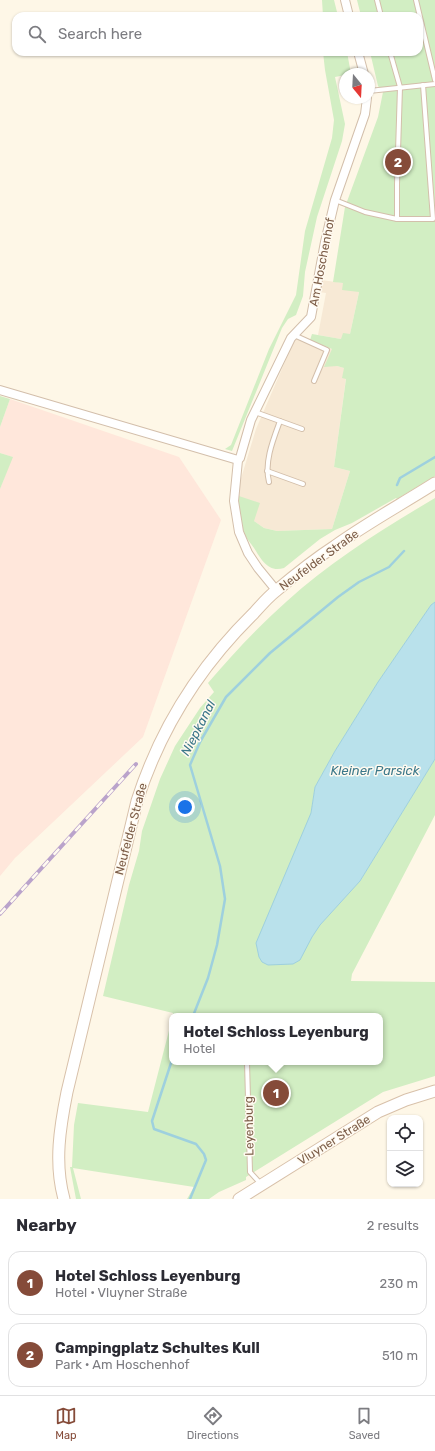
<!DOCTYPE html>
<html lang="en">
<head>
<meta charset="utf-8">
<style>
  :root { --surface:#fff; --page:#f2f2f3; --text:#2b2b33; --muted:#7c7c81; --line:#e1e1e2; --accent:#854b39 }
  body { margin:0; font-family:Rubik,sans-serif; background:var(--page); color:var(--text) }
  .controls { position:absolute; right:12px; bottom:12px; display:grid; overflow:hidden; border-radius:8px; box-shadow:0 1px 3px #0004 }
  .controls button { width:36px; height:36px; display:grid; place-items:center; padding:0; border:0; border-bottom:1px solid var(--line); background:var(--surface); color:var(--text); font:20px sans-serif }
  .compass { position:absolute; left:339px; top:68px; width:36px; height:36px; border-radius:50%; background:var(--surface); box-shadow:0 1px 3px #0004; rotate:162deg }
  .you { position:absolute; left:185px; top:807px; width:14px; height:14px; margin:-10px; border:3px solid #fff; border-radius:50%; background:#1a73e8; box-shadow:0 0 0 6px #1a73e833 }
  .badge { display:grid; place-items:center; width:26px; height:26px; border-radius:50%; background:var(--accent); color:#fff; font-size:13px; font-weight:700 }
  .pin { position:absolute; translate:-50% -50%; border:2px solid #fff; box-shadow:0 1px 4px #0006 }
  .popup { position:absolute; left:169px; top:1013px; width:214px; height:52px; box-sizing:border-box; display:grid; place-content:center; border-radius:8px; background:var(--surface); filter:drop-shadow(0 1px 3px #0005); font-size:13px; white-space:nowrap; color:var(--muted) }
  .popup b { font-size:15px; color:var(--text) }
  .popup::after { content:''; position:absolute; left:50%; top:100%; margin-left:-8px; border:8px solid transparent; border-top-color:var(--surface) }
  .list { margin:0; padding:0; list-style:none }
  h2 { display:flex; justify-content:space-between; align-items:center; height:52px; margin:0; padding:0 16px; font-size:17px }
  h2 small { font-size:13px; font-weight:400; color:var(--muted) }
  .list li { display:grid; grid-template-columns:26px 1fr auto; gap:12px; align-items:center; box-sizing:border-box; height:64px; margin:0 8px 8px; padding:0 8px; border:1px solid var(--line); border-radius:12px }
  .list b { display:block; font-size:15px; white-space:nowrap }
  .list p { margin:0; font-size:13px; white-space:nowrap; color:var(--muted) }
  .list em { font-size:13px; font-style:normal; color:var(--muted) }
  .icon { flex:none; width:22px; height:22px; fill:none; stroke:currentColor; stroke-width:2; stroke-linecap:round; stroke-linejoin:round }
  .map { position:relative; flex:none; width:435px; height:1199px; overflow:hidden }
  .search { position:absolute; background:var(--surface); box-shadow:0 1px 3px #0004; left:12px; right:12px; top:12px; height:44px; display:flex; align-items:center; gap:10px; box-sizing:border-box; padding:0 14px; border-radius:12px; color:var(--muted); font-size:15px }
  .sheet { height:196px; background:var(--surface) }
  nav { display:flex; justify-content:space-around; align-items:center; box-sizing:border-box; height:56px; border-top:1px solid var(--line); background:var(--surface); font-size:11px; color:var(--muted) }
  nav a { display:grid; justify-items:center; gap:2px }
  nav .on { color:var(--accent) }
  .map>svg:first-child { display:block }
  .residential { fill:#f7e9d5 }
  .commercial { fill:#ffe7db }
  .green { fill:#d2eec3 }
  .water { fill:#b9e1eb; stroke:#9ed0de }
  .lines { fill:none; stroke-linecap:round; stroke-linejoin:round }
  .stream { stroke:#9ed0de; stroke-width:2.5 }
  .service-casing { stroke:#d3bfab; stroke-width:6 }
  .minor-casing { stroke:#d3bfab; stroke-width:10 }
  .secondary-casing { stroke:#d8c1aa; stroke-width:13 }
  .service { stroke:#fff; stroke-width:4 }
  .minor { stroke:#fff; stroke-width:8 }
  .secondary { stroke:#fff; stroke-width:11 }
  .rail-casing { stroke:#baa3cb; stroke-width:4 }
  .rail { stroke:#fffaf0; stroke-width:2.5; stroke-dasharray:8; stroke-linecap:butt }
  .labels { text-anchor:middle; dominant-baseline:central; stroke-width:3; stroke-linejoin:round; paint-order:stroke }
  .street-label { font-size:12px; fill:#7c5d48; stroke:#fffaf0 }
  .water-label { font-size:13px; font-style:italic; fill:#3c788a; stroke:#fffaf0 }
</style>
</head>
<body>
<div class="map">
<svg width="435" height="1199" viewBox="0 0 435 1199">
  <rect width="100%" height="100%" fill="#fef7e7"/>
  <g class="residential">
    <path d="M321,280l22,3 16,9 -9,42 -9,5 -23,-4 8,-42 -7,-1z"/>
    <path d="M304,337l28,12 5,17 7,2 2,10 -12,89 16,4 -18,58 -55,2 -13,-3 -10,-7 -18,-26 20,-66 38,-88z"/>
  </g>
  <path class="commercial" d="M10,399l169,58 42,63 -78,217 -128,121 -15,18v-387l12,-32 -12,-4v-26z"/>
  <g class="green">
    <path d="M322,0h12l4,16h-15z"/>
    <path d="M357,0h78v476l-38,23 -1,-1 -44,25 -17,7 -15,9 -36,29c-16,5 -23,-9 -30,-20 -3,-4 -7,-9 -9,-13 -5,-13 -7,-26 -9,-40l24,8 -6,18 10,7 13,3 55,-2 18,-58 -16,-4 12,-88 -4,-1 2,-10 -7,-2 -13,1 8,-18 -22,-9 2,-6 29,5 2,-6 7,1 8,-37 1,-5 -17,-2 1,-7 -10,-1 12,-75 33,-90 5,-25 -5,-6 -8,-34h49v-36h-58z"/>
    <path d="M323,52h24l4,22h-6v1l-10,2 10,47 -3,17 -25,76 -12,55 -2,24 -7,19 -8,4 -6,9 -50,123 -7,-2 6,-4 38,-96 27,-54 9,-64 27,-93 2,-18 -9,-50z"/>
    <path d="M0,396l10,3 -10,28z"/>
    <path d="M0,453l13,4 -13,32z"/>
    <path d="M435,498v104l-4,3 -53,77 -43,69 -20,36 -4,26 1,124 8,-12 40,-44 75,-122v56l-83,159 -1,7 84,1v94l-52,16 -137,85v3l-27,12 -10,7h-22l7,-12 -121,-19 8,31h-5l-6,-32h2l2,-42 4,-22 70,9 24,-93v43h208v-46h-207v-3l-70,-17 26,-111 10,-34 3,-20 18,-52 15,-33 25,-38 14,-16 -6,-9c24,-28 50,-56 78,-81 45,-41 97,-73 149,-104z"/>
  </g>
  <path class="water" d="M435,602v157l-75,122 -40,44 -8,12 -12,23 -7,4 -25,1 -6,-3 -3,-5 -3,-14 55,-130 4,-26 20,-36 43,-69 53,-77z"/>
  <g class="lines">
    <g class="stream">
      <path d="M397,485l3,-7 35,-21"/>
      <path d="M193,1016l15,-38 9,-33 8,-46 -5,-33 -30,-101 10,-23 26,-45 44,-44 68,-56 21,-15 30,-15 15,-16"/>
      <path d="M172,1060l-20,61 2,8 42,15 8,10 2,6 -16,39"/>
    </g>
    <defs>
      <g id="service">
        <path d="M377,0l4,16"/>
        <path d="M416,0l19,80"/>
        <path d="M390,52l10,35 -3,97v35"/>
        <path d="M369,91l66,-7"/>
        <path d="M335,200l30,12 32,7h36l-10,-134"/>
        <path d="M294,335l33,15 -13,31"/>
        <path d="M255,412l47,17"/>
        <path d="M267,471l36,13"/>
        <path d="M269,482c-5,-20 4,-42 11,-61"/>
        <path d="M247,1062l3,110 10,11"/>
      </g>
      <g id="minor">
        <path d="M345,0l4,16"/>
        <path d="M358,52l6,22"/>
        <path d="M0,390l238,70"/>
        <path d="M276,590l-18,-22 -10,-15 -9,-21 -5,-31 4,-41 2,-2 11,-38 40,-82 20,-21 14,-75 10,-42 30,-86 2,-16"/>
      </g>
      <g id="secondary">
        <path d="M64,1199c-10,-36 -4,-72 3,-107l70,-291c23,-72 63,-135 117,-188 7,-8 15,-17 23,-23 19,-16 38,-31 58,-44 32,-23 67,-42 100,-63"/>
        <path d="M239,1199l139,-87 28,-12 29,-9"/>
      </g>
    </defs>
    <use href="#service" class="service-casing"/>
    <use href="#minor" class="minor-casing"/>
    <use href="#secondary" class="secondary-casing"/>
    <use href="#service" class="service"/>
    <use href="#minor" class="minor"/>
    <use href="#secondary" class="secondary"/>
    <defs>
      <path id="rail" d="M0,914l136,-150"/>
    </defs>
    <use href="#rail" class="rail-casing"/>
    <use href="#rail" class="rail"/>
  </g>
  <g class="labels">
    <g class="street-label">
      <text transform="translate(322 262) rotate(-79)">Am Hoschenhof</text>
      <text transform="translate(319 560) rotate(-36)">Neufelder Straße</text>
      <text transform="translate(131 829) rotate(-75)">Neufelder Straße</text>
      <text transform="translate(249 1126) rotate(-91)">Leyenburg</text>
      <text transform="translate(334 1140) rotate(-32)">Vluyner Straße</text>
    </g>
    <g class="water-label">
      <text transform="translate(198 728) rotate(-63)">Niepkanal</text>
      <text x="375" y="770">Kleiner Parsick</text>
    </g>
  </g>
</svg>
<div class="controls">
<button><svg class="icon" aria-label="locate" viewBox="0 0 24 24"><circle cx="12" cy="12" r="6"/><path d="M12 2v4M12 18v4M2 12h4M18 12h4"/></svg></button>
<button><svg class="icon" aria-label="layers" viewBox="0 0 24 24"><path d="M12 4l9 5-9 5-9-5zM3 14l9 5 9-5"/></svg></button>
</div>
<svg class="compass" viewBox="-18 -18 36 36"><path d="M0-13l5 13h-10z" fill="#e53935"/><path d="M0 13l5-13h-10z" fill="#7c7c81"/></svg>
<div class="you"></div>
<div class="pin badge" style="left:276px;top:1093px">1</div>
<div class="popup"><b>Hotel Schloss Leyenburg</b>Hotel</div>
<div class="pin badge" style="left:398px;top:162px">2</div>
<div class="search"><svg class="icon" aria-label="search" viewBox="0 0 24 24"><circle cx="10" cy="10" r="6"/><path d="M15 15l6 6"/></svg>Search here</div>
</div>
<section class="sheet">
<h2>Nearby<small>2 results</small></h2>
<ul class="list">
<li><span class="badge">1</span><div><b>Hotel Schloss Leyenburg</b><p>Hotel · Vluyner Straße</p></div><em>230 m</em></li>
<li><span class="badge">2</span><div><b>Campingplatz Schultes Kull</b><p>Park · Am Hoschenhof</p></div><em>510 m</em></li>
</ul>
</section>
<nav>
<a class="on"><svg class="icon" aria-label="map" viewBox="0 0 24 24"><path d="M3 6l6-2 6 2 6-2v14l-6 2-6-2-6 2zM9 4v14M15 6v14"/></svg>Map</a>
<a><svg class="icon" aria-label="directions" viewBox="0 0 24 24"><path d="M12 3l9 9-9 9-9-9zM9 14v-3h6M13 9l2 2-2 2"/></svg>Directions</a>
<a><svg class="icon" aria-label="saved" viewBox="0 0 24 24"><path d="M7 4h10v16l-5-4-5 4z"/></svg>Saved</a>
</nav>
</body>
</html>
